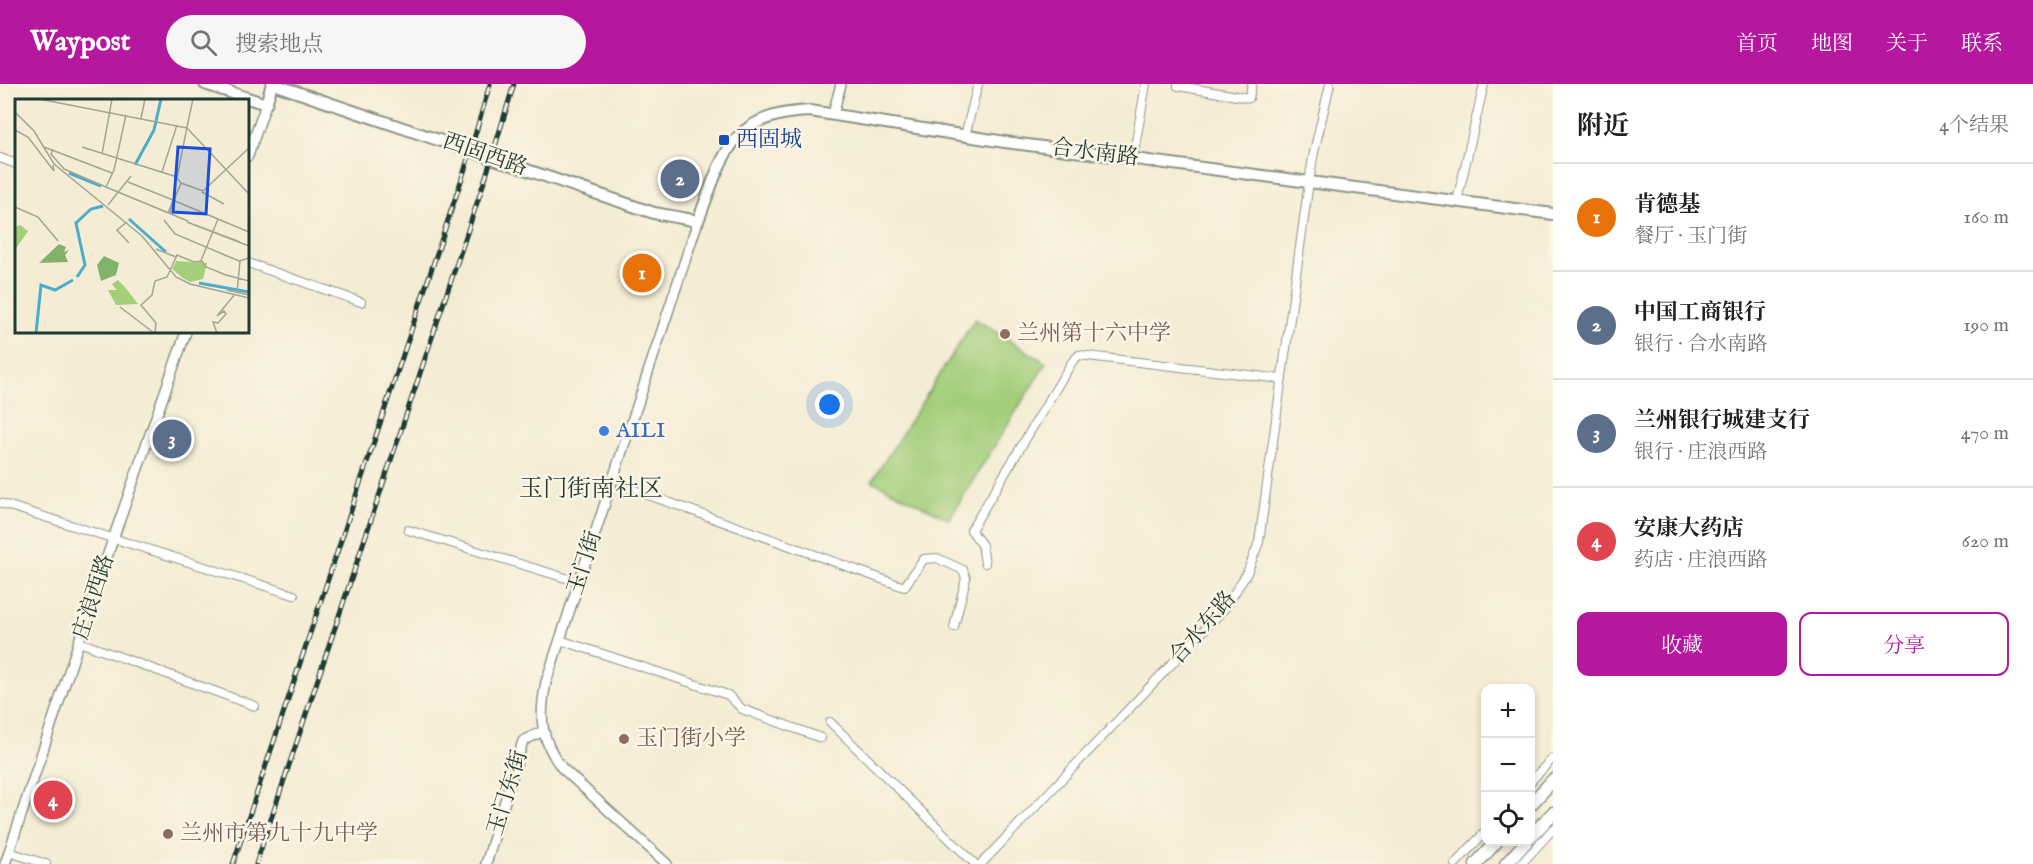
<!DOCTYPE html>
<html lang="zh">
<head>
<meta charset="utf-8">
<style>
  :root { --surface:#fff; --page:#f6f6f6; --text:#202124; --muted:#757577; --line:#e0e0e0; --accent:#b5179e }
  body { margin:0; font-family:"IM FELL English","Noto Serif SC",serif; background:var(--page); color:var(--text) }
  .controls { position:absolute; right:18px; bottom:18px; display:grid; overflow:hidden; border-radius:12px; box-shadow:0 3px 9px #0003 }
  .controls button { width:54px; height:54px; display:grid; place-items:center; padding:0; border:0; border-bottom:2px solid var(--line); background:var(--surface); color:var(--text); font:30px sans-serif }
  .you { position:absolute; left:830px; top:321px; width:21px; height:21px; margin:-15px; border:4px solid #fff; border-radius:50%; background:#1a73e8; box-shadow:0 0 0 9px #1a73e833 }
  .badge { display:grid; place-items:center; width:39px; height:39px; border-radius:50%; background:var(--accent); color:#fff; font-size:20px; font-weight:700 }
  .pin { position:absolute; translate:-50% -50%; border:3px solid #fff; box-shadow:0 2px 6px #0006 }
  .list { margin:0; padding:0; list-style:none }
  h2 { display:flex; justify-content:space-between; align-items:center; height:78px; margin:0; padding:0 24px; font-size:26px }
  h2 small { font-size:20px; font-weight:400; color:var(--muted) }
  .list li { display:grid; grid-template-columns:39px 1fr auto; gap:18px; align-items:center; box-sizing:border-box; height:108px; padding:0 24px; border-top:2px solid var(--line) }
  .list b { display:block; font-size:22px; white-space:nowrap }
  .list p { margin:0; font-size:20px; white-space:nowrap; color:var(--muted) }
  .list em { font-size:20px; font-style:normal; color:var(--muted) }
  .actions { display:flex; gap:12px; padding:18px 24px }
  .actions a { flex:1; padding:14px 0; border:2px solid var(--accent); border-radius:12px; text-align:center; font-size:21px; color:var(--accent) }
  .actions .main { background:var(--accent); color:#fff }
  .icon { flex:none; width:33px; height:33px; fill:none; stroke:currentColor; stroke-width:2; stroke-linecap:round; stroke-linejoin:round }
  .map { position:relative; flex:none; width:1553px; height:780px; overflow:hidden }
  header { display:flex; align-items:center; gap:36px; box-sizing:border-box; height:84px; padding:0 30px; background:var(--accent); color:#fff }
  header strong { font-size:28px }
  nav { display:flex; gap:33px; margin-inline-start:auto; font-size:21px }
  .search { width:420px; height:54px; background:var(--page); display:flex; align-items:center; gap:15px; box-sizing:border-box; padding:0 21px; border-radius:33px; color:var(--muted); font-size:22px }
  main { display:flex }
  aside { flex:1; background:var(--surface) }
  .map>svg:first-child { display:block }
  .green { fill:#a3ce7a; stroke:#618657; stroke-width:1.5 }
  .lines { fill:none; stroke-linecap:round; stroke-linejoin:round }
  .minor-casing { stroke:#8a9484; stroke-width:10 }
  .tertiary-casing { stroke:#8a9484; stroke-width:12 }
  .secondary-casing { stroke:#8a9484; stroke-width:14 }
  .primary-casing { stroke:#8a9484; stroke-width:15 }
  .minor { stroke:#fff; stroke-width:8 }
  .tertiary { stroke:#fff; stroke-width:9 }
  .secondary { stroke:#fff; stroke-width:10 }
  .primary { stroke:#fff; stroke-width:12 }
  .rail-casing { stroke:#1f3d34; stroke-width:5 }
  .rail { stroke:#fcf5e5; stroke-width:3; stroke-dasharray:9; stroke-linecap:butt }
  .transit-dot { fill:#1a4fb4; stroke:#fcf5e5; stroke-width:2 }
  .education-dot { fill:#8d6e63; stroke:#fcf5e5; stroke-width:2 }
  .shop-dot { fill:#3f7fe0; stroke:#fcf5e5; stroke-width:2 }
  .labels { text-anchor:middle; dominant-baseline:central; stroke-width:5; stroke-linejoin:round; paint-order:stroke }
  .transit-label { font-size:22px; fill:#164399; stroke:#fcf5e5; text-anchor:start }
  .street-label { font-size:22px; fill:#1f3d34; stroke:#fcf5e5 }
  .education-label { font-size:22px; fill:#785e54; stroke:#fcf5e5; text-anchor:start }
  .shop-label { font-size:22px; fill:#366cbe; stroke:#fcf5e5; text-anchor:start }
  .neighbourhood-label { font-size:24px; fill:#1f3d34; stroke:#fcf5e5 }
  .inset-river { fill:none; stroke:#4cadcb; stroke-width:3 }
  .inset-road { fill:none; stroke:#9fa694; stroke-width:1.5 }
  .view { fill:#1d4ed8; fill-opacity:0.15; stroke:#1d4ed8; stroke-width:3 }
  .inset-edge { fill:none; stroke:#1f3d34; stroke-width:3 }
</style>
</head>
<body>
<header>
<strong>Waypost</strong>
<div class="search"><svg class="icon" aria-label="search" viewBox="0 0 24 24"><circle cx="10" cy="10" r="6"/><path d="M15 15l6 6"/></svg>搜索地点</div>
<nav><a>首页</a><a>地图</a><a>关于</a><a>联系</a></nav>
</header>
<main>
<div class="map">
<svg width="1553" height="780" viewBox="0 0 1553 780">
  <rect width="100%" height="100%" fill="#fcf5e5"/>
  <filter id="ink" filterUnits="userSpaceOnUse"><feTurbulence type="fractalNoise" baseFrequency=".0167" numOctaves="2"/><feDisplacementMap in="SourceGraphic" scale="12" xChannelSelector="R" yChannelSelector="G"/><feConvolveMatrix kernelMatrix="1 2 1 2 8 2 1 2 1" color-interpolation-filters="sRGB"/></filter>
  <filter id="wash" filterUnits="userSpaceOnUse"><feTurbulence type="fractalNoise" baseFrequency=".008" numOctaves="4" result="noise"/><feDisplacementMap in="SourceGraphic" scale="24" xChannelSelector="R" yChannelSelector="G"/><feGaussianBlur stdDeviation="1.35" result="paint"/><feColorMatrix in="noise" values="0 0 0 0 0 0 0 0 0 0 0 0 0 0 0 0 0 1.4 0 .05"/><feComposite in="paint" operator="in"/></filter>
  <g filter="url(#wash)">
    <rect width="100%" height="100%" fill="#f4ecd4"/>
    <path class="green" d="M975,235l71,44 -97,156 -77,-38z"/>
  </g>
  <g filter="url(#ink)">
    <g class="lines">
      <defs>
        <g id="minor">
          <path d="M1178,0v2l71,12 3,-14"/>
          <path d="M965,52l13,-52"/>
          <path d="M0,74l16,6"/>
          <path d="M1133,74l13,-74"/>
          <path d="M1457,117l27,-117"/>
          <path d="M248,179l113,39"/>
          <path d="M614,391l15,13 275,99 20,-28 13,-1 26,12 3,8 -12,49"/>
          <path d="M0,419l294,92"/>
          <path d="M408,446l171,52"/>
          <path d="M985,479l-3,-18 -11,-15 101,-168 7,-7 203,24"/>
          <path d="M560,556l168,55 14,14 79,29"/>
          <path d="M79,558l176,64"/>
          <path d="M830,638l145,142"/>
          <path d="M1530,698l23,-24"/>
          <path d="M9,768l37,12"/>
          <path d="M981,780l244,-256 22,-35 12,-31 50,-360 5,-30 16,-68"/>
          <path d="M1455,780l31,-33"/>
          <path d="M1521,780l32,-35"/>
        </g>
        <g id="tertiary">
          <path d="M833,30l8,-30"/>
          <path d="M248,72l18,-52"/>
          <path d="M5,780l108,-325 73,-207"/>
          <path d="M486,780l37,-123 20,-10"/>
          <path d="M667,780l-105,-96c-22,-29 -23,-51 -16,-86l152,-461"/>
        </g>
        <g id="secondary">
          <path d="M205,0l61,20 6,-20"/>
          <path d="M273,0l381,129 44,8c25,-65 31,-107 112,-110l195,31 548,72"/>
        </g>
        <g id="primary">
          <path d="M1530,721l23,-25"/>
          <path d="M1530,753l23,-24"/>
          <path d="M1476,780l20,-22"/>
          <path d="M1506,780l20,-22"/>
        </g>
      </defs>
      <use href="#minor" class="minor-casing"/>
      <use href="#tertiary" class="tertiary-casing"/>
      <use href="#secondary" class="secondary-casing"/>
      <use href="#primary" class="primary-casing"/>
      <use href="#minor" class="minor"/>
      <use href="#tertiary" class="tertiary"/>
      <use href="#secondary" class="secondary"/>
      <use href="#primary" class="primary"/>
      <defs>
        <g id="rail">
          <path d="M233,780l232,-695 25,-85"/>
          <path d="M256,780l230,-688 28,-92"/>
        </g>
      </defs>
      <use href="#rail" class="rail-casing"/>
      <use href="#rail" class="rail"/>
    </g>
  </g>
  <rect class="transit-dot" x="718" y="50" width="12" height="12" rx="3"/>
  <g class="education-dot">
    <circle cx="1005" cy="250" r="6"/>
    <circle cx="624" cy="655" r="6"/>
    <circle cx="168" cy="750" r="6"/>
  </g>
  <circle class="shop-dot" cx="604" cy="347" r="6"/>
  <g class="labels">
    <g class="transit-label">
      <text x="736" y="56">西固城</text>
    </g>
    <g class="street-label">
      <text transform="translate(1095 69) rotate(7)">合水南路</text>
      <text transform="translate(485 71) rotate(19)">西固西路</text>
      <text transform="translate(585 479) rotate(-72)">玉门街</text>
      <text transform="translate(94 513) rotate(-72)">庄浪西路</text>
      <text transform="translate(1203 544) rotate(-49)">合水东路</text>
      <text transform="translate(508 709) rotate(-73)">玉门东街</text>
    </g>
    <g class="education-label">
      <text x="1017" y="250">兰州第十六中学</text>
      <text x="636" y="655">玉门街小学</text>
      <text x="180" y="750">兰州市第九十九中学</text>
    </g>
    <g class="shop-label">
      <text x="616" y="347">AILI</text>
    </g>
    <g class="neighbourhood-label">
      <text x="591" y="405">玉门街南社区</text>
    </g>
  </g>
  <g transform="translate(15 15)">
    <rect width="234" height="234" fill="#f4ecd4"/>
    <path d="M5,126l8,6 -13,19v-23zM161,162l31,2 -4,16 -13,3 -7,-4 -11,-9zM103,181l6,6 14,18 -22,1 -8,-15h9l-5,-6z" fill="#a3ce7a"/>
    <path d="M44,145l7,3 -2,5 5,-2 -4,5 3,7 -29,1zM89,157l15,7 -3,12 -15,6 -4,-16z" fill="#82b16a"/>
    <path class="inset-river" d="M120,66l19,-35 7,-31M54,74l32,13M114,120l37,33M62,178l8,-12 -9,-42 15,-14 12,-3M184,184l50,9M21,234l5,-48 14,5 18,-10"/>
    <path class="inset-road" d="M24,0l148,29M0,13l19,19 20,33 88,72 34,41 14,7 59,14M126,19l4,-19M172,28l6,-28M172,29l62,66M0,31l13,7 26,34 -1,-6M29,48l68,26M67,48l95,30M38,50l-2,5 13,15 42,18M87,55l10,-55M99,71l-8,17 82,34M99,71l12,-55M147,73l15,-47M113,83l45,18M166,84l22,8 46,-43M187,93l22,12M159,101l7,-17 -4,-5 10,-51M160,102l74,31M93,106l23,-29M0,108l23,10 20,24M153,114l5,-13 -3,13M149,121l11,14 64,27 10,-3M112,123l-10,8 12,13M225,143l-53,-20 62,24M141,150l20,8M187,162l4,6 20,8 23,6M185,164l18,-44M212,191l22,5M222,193l3,-31M105,208l34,26M140,234l1,-10 -15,-18 11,-10 3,-14 12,-4 10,-22 17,7 8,-1M202,234l-4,-11 5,1 8,-9 -2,-3 -7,5 18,-22"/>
    <path class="view" d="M163,48l32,2 -4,65 -33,-2z"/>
    <rect width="234" height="234" class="inset-edge"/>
  </g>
</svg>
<div class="controls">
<button>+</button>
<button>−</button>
<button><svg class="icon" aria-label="locate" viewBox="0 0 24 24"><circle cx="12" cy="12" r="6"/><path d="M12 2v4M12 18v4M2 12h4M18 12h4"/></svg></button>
</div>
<div class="you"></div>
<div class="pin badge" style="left:642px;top:189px;background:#e8710a">1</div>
<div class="pin badge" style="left:680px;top:95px;background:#5c6f8a">2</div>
<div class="pin badge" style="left:172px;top:355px;background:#5c6f8a">3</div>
<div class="pin badge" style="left:53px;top:716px;background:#e0444e">4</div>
</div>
<aside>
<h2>附近<small>4个结果</small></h2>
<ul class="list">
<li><span class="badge" style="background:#e8710a">1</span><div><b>肯德基</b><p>餐厅 · 玉门街</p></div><em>160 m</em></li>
<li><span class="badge" style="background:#5c6f8a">2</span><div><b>中国工商银行</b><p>银行 · 合水南路</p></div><em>190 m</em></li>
<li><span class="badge" style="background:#5c6f8a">3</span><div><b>兰州银行城建支行</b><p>银行 · 庄浪西路</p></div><em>470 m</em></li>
<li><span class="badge" style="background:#e0444e">4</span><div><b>安康大药店</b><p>药店 · 庄浪西路</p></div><em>620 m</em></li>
</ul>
<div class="actions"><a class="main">收藏</a><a>分享</a></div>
</aside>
</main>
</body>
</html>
